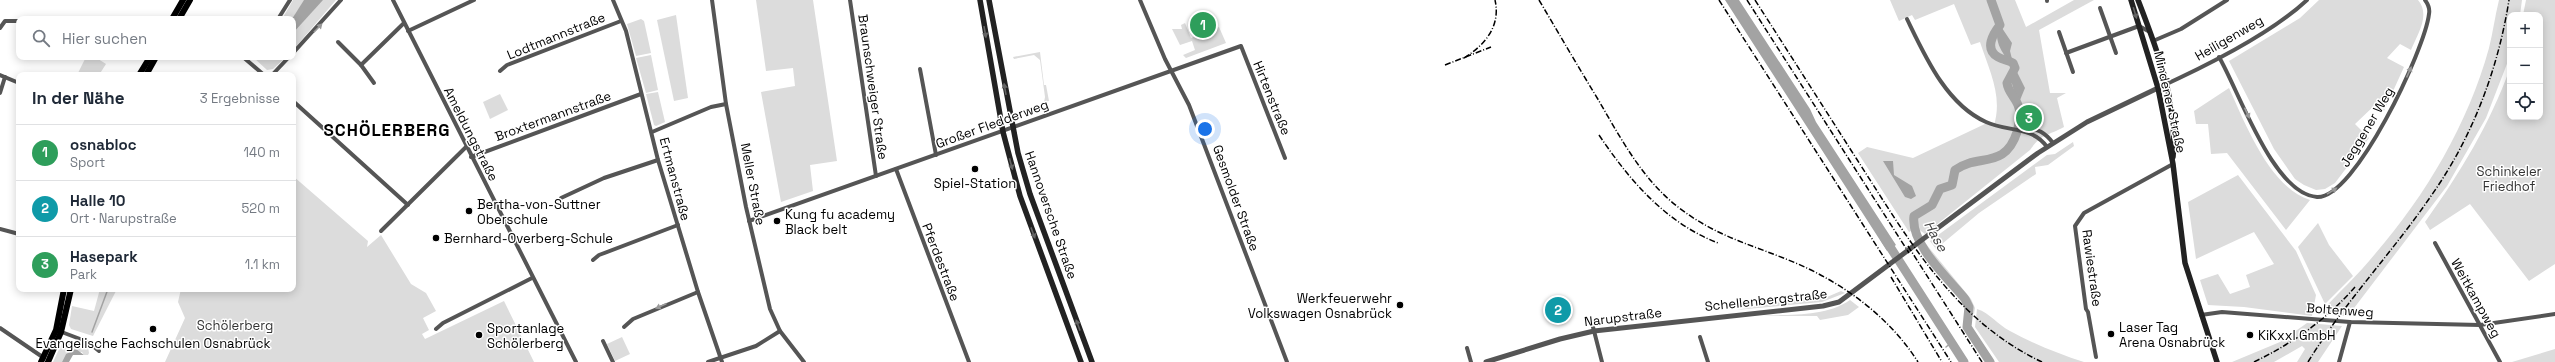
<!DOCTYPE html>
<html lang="de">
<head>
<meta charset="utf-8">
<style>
  :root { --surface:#fff; --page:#f2f2f3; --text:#1f2937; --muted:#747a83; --line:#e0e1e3; --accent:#0b8043 }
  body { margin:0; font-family:"Space Grotesk",sans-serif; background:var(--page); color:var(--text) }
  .controls { position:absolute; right:12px; top:12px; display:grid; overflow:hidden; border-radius:8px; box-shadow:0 2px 10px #0003 }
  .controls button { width:36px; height:36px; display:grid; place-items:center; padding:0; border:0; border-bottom:1px solid var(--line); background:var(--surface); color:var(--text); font:20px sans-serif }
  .you { position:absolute; left:1205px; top:129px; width:14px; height:14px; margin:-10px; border:3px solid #fff; border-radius:50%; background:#1a73e8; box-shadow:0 0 0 6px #1a73e833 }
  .badge { display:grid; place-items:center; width:26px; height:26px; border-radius:50%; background:var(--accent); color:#fff; font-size:13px; font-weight:700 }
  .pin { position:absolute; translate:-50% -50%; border:2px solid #fff; box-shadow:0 1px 4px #0006 }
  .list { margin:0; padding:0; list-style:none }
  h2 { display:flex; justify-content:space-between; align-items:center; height:52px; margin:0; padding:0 16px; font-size:17px }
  h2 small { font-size:13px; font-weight:400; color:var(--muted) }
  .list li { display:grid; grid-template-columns:26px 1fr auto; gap:12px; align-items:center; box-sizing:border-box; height:56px; padding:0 16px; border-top:1px solid var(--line) }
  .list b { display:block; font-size:15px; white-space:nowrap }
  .list p { margin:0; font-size:13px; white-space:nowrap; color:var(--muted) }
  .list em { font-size:13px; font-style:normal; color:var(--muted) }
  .icon { flex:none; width:22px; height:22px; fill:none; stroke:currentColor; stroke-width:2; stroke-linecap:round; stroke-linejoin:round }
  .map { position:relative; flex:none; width:2555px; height:362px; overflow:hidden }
  .search { position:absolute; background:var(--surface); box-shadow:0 2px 10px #0003; left:16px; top:16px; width:280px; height:44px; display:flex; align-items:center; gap:10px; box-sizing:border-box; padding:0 14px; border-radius:8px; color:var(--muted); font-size:15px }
  .panel { position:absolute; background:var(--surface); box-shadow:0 2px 10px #0003; left:16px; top:72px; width:280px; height:220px; border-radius:8px }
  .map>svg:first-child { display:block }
  .green { fill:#dcdcdc }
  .water { fill:#a3a3a3 }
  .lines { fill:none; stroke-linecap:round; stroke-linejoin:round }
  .stream { stroke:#a3a3a3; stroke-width:1.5 }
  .river { stroke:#a3a3a3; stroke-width:9 }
  .minor { stroke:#555; stroke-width:4 }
  .tertiary { stroke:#555; stroke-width:5 }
  .secondary { stroke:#222; stroke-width:5.5 }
  .primary { stroke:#000; stroke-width:6 }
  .rail { stroke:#000; stroke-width:1.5; stroke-dasharray:6 2 1 2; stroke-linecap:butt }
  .oneway { fill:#646464 }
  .oneway2 { fill:#999 }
  .poi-dot { fill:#000; stroke:#fff; stroke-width:1.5 }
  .labels { text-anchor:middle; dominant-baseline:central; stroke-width:3; stroke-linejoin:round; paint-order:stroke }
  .street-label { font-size:13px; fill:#000; stroke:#fff }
  .park-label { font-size:13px; fill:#333; stroke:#fff }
  .poi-label { font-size:13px; fill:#000; stroke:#fff; text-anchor:start }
  .water-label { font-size:14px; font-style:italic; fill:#444; stroke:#fff }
  .district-label { font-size:17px; font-weight:bold; letter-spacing:1px; fill:#000; stroke:#fff }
</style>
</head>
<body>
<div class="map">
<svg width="2555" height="362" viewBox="0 0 2555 362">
  <rect width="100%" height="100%" fill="#fff"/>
  <g class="green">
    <path d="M293,0h43l-43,50v-31h-11z"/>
    <path d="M756,0h57l24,161 -27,4 3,26 -32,11 -20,-110 34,-6 -2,-18 -27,3z"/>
    <path d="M1890,0h125l11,27 48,-27h20l-55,30 11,63h16l-9,5 7,29c-17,9 -23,7 -34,23l-105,84 -8,-6 -8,4 -51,-79 9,-6 46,11 74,-35 7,2c9,-29 -5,-55 -14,-83l-9,3 -17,-41 -39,16 -3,-5 -13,6z"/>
    <path d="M2319,0h99c13,15 -1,35 -7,50l-11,-6 -13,14 17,9 -20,44 -8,-7 -21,20 14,14 -34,45 -10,6 -9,1 -12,-5 -9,-6 -21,-30 -45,-88 71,-43z"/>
    <path d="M2499,0h23l-2,15h-10v41l-24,62 -39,68 -99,130 -29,-2c18,-20 39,-39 56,-60 51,-59 93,-130 114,-206 4,-16 6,-32 10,-48z"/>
    <path d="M2526,0h29v264l-26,17 -59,-77 -40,26 -5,-8c35,-49 65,-98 85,-154v49h30v-102h-17z"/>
    <path d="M676,15l12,83 -14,3 -17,-81z"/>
    <path d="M641,19l3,2 7,32 -15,3 -9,-32z"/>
    <path d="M1185,23l6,15 28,-11 7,16 -40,15 -3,-3 12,-5 -3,-9 -12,4 -8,-16h10l-1,-4z"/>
    <path d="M1040,52l4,33h2l3,16 -5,1 1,-5 -5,-37 -6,-5 -20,4 -1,-2z"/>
    <path d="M651,55l7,35 -12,3 -10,-35z"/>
    <path d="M86,57h9l11,7 -7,11h-22z"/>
    <path d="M253,57h33l-13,12 -6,1z"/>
    <path d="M2229,88c16,35 41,100 81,112l-24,30 -59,-77 -16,1 -3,-30h-12l-2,-13z"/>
    <path d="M658,92l7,30 -9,4 -2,-1 -8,-31z"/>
    <path d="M500,94l8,16 -18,9 -7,-17z"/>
    <path d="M2073,142l1,4 -26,19 -13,2 1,7 -57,39 -43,36 -6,-8 117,-86 8,-1z"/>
    <path d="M2238,175l58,76 20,44 -4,21 -68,-9 -36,-2 -8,-25 18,-6 12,20 20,-7 -4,-12 28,-11 -20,-32 -58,27 -8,-57z"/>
    <path d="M293,176l75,65 -1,6 14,-12 30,49 15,9 10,18 -13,7 6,12 -7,4 3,5 79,-38 30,61h-369l20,-44 -7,-16 3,-13h112z"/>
    <path d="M2318,223l11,22 24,31 -28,28 -27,-57z"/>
    <path d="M1926,244l45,55 4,9 -1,6 -5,-4 -4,-11 -39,-47 -4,-5z"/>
    <path d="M100,289h17l-24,47 -22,-7 -2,-4 3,-19 22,5z"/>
    <path d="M1841,291l4,2 -23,9 -86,8 72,-13h19z"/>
    <path d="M1850,300l9,7 -11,8 -28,5 -3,-4h-55c28,-2 64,1 88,-16z"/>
    <path d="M1977,309c13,4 21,16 33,22 24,13 49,23 74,31h-85l-24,-35z"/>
    <path d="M1967,320l28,42h-8l-24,-35z"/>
    <path d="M2307,323l35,3 -24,36h-21l8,-13 -3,-3 -28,16h-42l48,-20z"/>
    <path d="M622,337l8,17 -15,7 -8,-17z"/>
    <path d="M68,340l20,7 1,6 -1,2h-4l-2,-3 -16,2 -4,8h-9l9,-19z"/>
    <path d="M2555,349v13h-43z"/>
  </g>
  <g class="water">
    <path d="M304,0h19l-30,33 -1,-14z"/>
    <path d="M1725,0h14l71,109 6,13 80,123 -9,6z"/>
    <path d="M2000,25l12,18 -2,8 3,12c-12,-7 -21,-28 -13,-38z"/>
    <path d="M2015,68l10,20 -7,17 -6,-21v-11z"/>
    <path d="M1883,161h10l1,14 18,11 4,10 -5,3 -6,-2z"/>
    <path d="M76,349l8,6h-11l-4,7h-7l4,-8z"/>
  </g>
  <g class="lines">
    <g class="stream">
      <path d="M92,332l16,-43"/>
      <path d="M1946,347l5,-4"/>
    </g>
    <g class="river">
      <path d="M1885,239l79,123"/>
      <path d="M1990,362l-23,-35 2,-20 -4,-8c-17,-21 -55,-55 -51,-83l18,-11 8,-16 12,-4 3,-15c23,-17 50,0 62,-38 2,-8 5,-18 1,-27 -3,-8 -10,-13 -11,-22l8,-15 -2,-5c-5,-3 -10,-3 -15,-6 -14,-8 -5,-23 2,-32l-9,-25"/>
    </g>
    <g class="minor">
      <path d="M393,0l183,362"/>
      <path d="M613,0l13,31 32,129 40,132 24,70"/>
      <path d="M712,0l14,104 20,103 24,102 10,22 24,31"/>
      <path d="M850,0l26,176"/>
      <path d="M1140,0l25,59 24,46 98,257"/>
      <path d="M2047,0v1"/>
      <path d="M2100,8l16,45"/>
      <path d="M278,19l12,-19"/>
      <path d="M1907,19c18,37 39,85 79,103 22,10 46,4 61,25"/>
      <path d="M0,28l5,-7h14"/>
      <path d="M408,31l66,-31"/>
      <path d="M2059,32l14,40"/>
      <path d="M2153,41l28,-12 46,-29"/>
      <path d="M338,42l23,23 13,18"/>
      <path d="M293,53l48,-53"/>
      <path d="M2066,53l73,-27 11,6"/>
      <path d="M243,57l21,18"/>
      <path d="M2219,57c20,34 54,137 98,140 38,2 108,-148 112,-183 1,-5 -1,-10 -4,-14"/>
      <path d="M361,65l43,-42"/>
      <path d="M920,69l16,86"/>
      <path d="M500,71l7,-6 114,-44"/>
      <path d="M0,75l19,8"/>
      <path d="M272,75l17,-18"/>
      <path d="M2158,88c44,-20 114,-55 149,-88"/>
      <path d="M0,93l5,-16"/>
      <path d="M293,101l115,104"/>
      <path d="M2025,131c11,-6 22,4 28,12"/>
      <path d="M652,132l59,-25 15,-3"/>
      <path d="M471,157l170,-63"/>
      <path d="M896,169l73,193"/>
      <path d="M561,198l43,-20 54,-18"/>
      <path d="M749,221l492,-175 44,112"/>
      <path d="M0,229l19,5"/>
      <path d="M381,231l85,-84"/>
      <path d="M2435,243l65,119"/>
      <path d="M593,260l6,-5 79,-30"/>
      <path d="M2201,315l21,-3 128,10 130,3 75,-11"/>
      <path d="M624,327l9,-8 65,-27"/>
      <path d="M1593,327l9,35"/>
      <path d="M0,328l44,30"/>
      <path d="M436,329l7,-6 89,-45"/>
      <path d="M59,331l29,11 11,9"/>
      <path d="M1700,337l8,25"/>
      <path d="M603,341l10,21"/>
      <path d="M1467,348l4,14"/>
      <path d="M2096,357l-8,-45 -2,-3 -11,-83 9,-13 89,-49"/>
      <path d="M708,362l48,-16 24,-15"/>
      <path d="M2339,362l11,-40"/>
    </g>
    <path class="tertiary" d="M1486,362l74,-23 34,-8 229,-25 16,-4 199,-149 49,-31 71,-34"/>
    <g class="secondary">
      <path d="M980,0l23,132 17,64 61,166"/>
      <path d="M989,0l29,153 12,41 62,168"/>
      <path d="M2131,0l27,88 15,76 12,99 32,99"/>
      <path d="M2138,0c19,49 40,103 35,157"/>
    </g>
    <g class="primary">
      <path d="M172,19l11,-19"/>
      <path d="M179,19l11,-19"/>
      <path d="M139,75l11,-18"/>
      <path d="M146,75l10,-18"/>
      <path d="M41,362l15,-32 8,-41"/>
      <path d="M48,362l13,-30 10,-43"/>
    </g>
    <g class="rail">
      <path d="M1539,0c20,34 40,68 60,101 22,38 44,79 79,106 40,31 76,38 120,57 48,21 92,54 120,98"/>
      <path d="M1719,0l232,362"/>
      <path d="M1747,0l162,253"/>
      <path d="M1755,0c34,53 67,105 101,158 51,79 97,162 186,204"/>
      <path d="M1464,58c21,-13 37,-32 31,-58"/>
      <path d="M1445,65l46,-18"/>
      <path d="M1599,135c31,46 67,88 119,108"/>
      <path d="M1908,246l74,116"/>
      <path d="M1891,277l51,85"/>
      <path d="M2254,362c39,-19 72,-42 101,-75"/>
      <path d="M2308,362c36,-59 84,-109 123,-166 41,-58 67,-126 78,-196"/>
    </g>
  </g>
  <defs><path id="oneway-solid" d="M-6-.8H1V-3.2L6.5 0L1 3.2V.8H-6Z"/></defs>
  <g class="oneway">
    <use href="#oneway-solid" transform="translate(2135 13) rotate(73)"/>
    <use href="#oneway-solid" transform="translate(985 32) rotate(80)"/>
    <use href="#oneway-solid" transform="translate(1005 89) rotate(-100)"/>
    <use href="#oneway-solid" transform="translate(1011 164) rotate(75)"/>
    <use href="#oneway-solid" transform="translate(1033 233) rotate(70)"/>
    <use href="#oneway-solid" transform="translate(1078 325) rotate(-110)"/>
  </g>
  <g class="oneway2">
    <use href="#oneway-solid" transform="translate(318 28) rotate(-46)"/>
    <use href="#oneway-solid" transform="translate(2409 72) rotate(-66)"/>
    <use href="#oneway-solid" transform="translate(2247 113) rotate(65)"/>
    <use href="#oneway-solid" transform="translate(2332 191) rotate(-32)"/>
    <use href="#oneway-solid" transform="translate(661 306) rotate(156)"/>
  </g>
  <g class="poi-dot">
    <circle cx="975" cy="169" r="4"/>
    <circle cx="469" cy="211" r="4"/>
    <circle cx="777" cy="221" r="4"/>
    <circle cx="436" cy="238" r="4"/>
    <circle cx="1400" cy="305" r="4"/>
    <circle cx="153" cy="329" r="4"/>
    <circle cx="2111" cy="334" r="4"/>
    <circle cx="479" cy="335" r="4"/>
    <circle cx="2250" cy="335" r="4"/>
  </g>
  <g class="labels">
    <g class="street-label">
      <text transform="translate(556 36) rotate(-22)">Lodtmannstraße</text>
      <text transform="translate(2229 38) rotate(-30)">Heiligenweg</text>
      <text transform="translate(873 87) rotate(82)">Braunschweiger Straße</text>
      <text transform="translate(1272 98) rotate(68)">Hirtenstraße</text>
      <text transform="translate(2170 102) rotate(77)">Mindener Straße</text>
      <text transform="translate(553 116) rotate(-20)">Broxtermannstraße</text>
      <text transform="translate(992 124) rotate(-20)">Großer Fledderweg</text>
      <text transform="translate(2367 127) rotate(-59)">Jeggener Weg</text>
      <text transform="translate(471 134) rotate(63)">Ameldungstraße</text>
      <text transform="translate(675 179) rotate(75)">Ertmanstraße</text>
      <text transform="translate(753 184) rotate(79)">Meller Straße</text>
      <text transform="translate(1236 198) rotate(70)">Gesmolder Straße</text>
      <text transform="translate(1051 215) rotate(71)">Hannoversche Straße</text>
      <text transform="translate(941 262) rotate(69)">Pferdestraße</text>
      <text transform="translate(2092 268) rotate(82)">Rawiestraße</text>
      <text transform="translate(2476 298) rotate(61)">Weitkampweg</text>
      <text transform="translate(1766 300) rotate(-6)">Schellenbergstraße</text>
      <text transform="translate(2340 310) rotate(4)">Boltenweg</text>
      <text transform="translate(1623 317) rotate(-7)">Narupstraße</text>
    </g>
    <g class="park-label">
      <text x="2509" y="171">Schinkeler<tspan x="2509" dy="15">Friedhof</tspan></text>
      <text x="235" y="325">Schölerberg</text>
    </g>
    <g class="poi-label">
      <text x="975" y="183" text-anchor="middle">Spiel-Station</text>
      <text x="477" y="204">Bertha-von-Suttner<tspan x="477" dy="15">Oberschule</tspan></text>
      <text x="785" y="214">Kung fu academy<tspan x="785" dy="15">Black belt</tspan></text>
      <text x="444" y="238">Bernhard-Overberg-Schule</text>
      <text x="1392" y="298" text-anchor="end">Werkfeuerwehr<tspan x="1392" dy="15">Volkswagen Osnabrück</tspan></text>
      <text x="2119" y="327">Laser Tag<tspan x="2119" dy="15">Arena Osnabrück</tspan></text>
      <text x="487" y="328">Sportanlage<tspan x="487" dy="15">Schölerberg</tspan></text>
      <text x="2258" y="335">KiKxxl GmbH</text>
      <text x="153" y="343" text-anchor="middle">Evangelische Fachschulen Osnabrück</text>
    </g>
    <g class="water-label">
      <text transform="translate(1936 236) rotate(61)">Hase</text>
    </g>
    <g class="district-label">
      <text x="387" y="130">SCHÖLERBERG</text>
    </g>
  </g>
</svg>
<div class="controls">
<button>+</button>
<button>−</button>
<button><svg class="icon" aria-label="locate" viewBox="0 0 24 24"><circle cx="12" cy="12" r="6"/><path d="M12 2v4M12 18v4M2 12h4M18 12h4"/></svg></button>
</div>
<div class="you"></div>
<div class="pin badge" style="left:1203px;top:25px;background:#2e9e5b">1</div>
<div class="pin badge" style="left:1558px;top:310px;background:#0f9aa8">2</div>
<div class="pin badge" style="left:2029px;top:118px;background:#2e9e5b">3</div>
<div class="search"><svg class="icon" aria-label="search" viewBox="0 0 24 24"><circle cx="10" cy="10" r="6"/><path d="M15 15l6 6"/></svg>Hier suchen</div>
<section class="panel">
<h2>In der Nähe<small>3 Ergebnisse</small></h2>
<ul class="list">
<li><span class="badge" style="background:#2e9e5b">1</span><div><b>osnabloc</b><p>Sport</p></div><em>140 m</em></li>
<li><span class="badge" style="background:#0f9aa8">2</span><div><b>Halle 10</b><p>Ort · Narupstraße</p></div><em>520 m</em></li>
<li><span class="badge" style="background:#2e9e5b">3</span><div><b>Hasepark</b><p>Park</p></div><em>1.1 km</em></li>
</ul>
</section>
</div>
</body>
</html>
